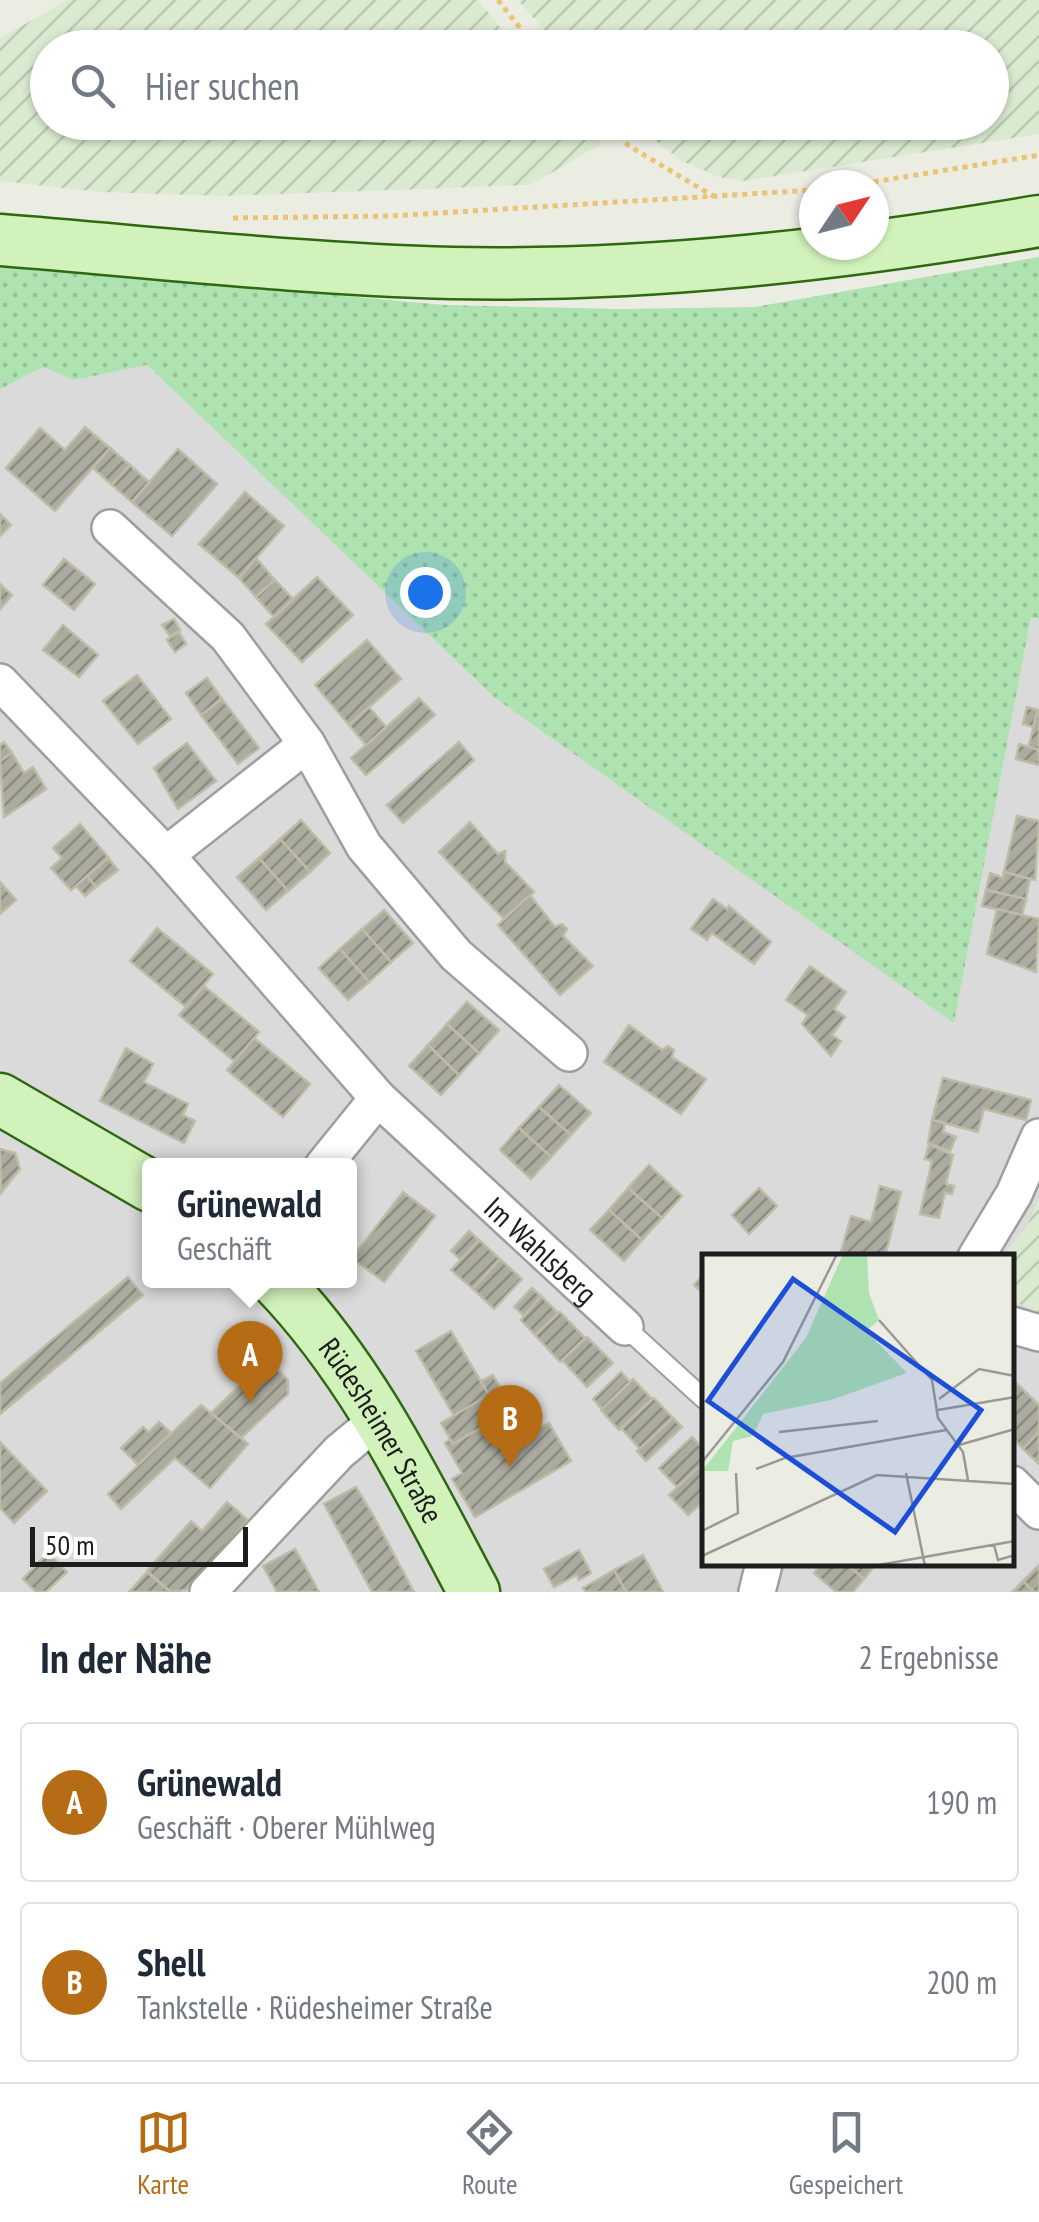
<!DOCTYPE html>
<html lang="de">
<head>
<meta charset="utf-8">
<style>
  :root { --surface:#fff; --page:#f6f6f7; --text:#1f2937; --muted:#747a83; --line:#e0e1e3; --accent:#b56c14 }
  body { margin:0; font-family:"PT Sans Narrow",sans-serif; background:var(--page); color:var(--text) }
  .compass { position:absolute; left:799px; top:170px; width:90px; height:90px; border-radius:50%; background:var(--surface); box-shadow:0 2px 8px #0004; rotate:55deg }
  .scale { position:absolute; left:30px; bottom:25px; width:218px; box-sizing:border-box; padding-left:10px; border:5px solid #1d1d1d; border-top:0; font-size:28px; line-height:35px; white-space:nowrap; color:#1d1d1d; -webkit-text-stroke:8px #fff; paint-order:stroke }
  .you { position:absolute; left:425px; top:592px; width:35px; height:35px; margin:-25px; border:8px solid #fff; border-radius:50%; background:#1a73e8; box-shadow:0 0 0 15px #1a73e833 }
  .badge { display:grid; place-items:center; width:65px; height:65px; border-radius:50%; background:var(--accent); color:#fff; font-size:32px; font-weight:700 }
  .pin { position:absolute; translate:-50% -82px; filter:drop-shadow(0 2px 5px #0008) }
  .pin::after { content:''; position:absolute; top:52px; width:35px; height:30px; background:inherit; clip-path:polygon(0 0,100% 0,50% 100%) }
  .popup { position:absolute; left:142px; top:1158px; width:215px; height:130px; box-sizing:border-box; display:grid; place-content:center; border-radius:10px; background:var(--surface); filter:drop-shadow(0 2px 8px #0005); font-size:32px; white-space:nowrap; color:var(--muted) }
  .popup b { font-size:38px; color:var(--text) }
  .popup::after { content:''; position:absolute; left:50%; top:100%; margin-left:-20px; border:20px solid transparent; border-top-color:var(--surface) }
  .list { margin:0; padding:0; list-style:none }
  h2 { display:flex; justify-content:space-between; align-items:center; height:130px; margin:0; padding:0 40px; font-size:42px }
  h2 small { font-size:32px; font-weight:400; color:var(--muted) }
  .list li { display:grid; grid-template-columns:65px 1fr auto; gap:30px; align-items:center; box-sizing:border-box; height:160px; margin:0 20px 20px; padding:0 20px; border:2px solid var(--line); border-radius:10px }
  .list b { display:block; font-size:38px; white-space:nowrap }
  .list p { margin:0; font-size:32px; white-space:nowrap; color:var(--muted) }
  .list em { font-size:32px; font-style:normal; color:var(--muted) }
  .icon { flex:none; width:55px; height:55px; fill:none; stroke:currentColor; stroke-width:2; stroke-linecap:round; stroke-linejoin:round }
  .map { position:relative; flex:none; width:1039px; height:1592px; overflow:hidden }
  .search { position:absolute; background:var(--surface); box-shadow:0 2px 8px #0004; left:30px; right:30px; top:30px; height:110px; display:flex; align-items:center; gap:25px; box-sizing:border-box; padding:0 35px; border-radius:55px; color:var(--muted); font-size:38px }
  .sheet { height:490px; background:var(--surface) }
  nav { display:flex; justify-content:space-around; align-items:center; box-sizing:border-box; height:140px; border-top:2px solid var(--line); background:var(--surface); font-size:28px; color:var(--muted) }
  nav a { display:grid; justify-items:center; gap:5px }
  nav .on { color:var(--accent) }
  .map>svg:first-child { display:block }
  .residential { fill:#dbdada; fill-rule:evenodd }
  .farmland { fill:url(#farmland-furrows) }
  .grass { fill:url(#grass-dots) }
  .building { fill:url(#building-hatch); stroke:#bdbda7; stroke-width:2.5 }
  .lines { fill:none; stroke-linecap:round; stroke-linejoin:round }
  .lane-casing { stroke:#9e9e9e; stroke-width:22 }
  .street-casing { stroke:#9e9e9e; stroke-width:40 }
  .secondary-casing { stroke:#2e6810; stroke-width:55 }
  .path { stroke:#ebc276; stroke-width:5; stroke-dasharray:5 5; stroke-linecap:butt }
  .lane { stroke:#fff; stroke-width:18 }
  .street { stroke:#fff; stroke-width:35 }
  .secondary { stroke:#d2f2bc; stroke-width:50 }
  .labels { text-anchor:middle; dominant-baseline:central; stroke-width:9; stroke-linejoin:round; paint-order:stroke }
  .street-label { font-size:30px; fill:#1d1d1d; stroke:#fff }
  .inset-road { fill:none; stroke:#999a94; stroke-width:2.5 }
  .view { fill:#1d4ed8; fill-opacity:0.15; stroke:#1d4ed8; stroke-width:5 }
  .inset-edge { fill:none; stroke:#1d1d1d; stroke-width:5 }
</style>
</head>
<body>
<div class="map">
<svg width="1039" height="1592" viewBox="0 0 1039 1592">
  <defs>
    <pattern id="farmland-furrows" width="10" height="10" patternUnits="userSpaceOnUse" patternTransform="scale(2.5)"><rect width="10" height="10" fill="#daead0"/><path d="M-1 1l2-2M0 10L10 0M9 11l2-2" fill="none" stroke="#bbc8b2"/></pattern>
    <pattern id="grass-dots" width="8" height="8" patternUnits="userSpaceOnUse" patternTransform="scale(2.5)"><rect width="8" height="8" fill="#aee2b1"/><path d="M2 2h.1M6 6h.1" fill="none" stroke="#95c198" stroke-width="1.8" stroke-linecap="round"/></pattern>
    <pattern id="building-hatch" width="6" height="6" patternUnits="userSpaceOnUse" patternTransform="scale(2.5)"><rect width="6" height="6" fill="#ababa0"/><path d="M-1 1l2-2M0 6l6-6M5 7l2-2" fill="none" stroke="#8b8b82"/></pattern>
  </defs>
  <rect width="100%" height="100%" fill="#ebede3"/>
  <path class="residential" d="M147,365l348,333 459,324 77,-406 8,3v579l-13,30 -24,29h-298v307h308v-264l27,13v279h-1039v-1203l43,-23 31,14zM150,1166h200v114h-200z"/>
  <g class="farmland">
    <path d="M68,0h410l38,47 -468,1v74h533l21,22 -72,41 -307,11 -123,-4 -100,-11v-143z"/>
    <path d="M518,0h521v134l-296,47 -24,-4 -37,-16 -50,-38 360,-1v-74l-433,-1z"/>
    <path d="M1039,1198v115l-27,-13v-43h-10l24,-29z"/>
  </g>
  <path class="grass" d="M1039,257v362l-8,-2 -77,406 -459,-325 -348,-333 -73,15 -31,-13 -43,22v-124l445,40 175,4 135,-2z"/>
  <g class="building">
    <path d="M85,427l25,21 -55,63 -49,-43 34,-40 25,22z"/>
    <path d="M110,448l20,17 -18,20 -19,-17z"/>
    <path d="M178,449l39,35 -45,52 -40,-34z"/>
    <path d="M130,465l19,17 -17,20 -20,-17z"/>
    <path d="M245,492l39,34 -45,52 -40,-34z"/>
    <path d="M0,514l11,11 -11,11z"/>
    <path d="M256,558l19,22 -19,17 -17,-19z"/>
    <path d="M64,559l31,25 -21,26 -31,-25z"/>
    <path d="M317,577l36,38 -51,47 -36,-38z"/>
    <path d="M275,580l18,19 -19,18 -18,-20z"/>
    <path d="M0,584l12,11 -12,14z"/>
    <path d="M174,619l6,11 -10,6 -8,-11z"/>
    <path d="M63,625l35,30 -19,22 -36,-27z"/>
    <path d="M179,632l7,12 -11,8 -8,-12z"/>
    <path d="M367,640l34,39 -52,46 -34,-40z"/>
    <path d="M137,675l34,44 -33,25 -35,-43z"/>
    <path d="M207,678l15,21 -21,16 -15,-22z"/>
    <path d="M419,698l16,17 -69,60 -15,-17z"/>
    <path d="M222,699l37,49 -21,16 -37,-49z"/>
    <path d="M369,707l17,20 -20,18 -17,-20z"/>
    <path d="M1027,707l11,3 -5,17 -10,-3z"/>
    <path d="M1038,710h1v40l-11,-2z"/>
    <path d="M4,742l8,11 -12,8v-16z"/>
    <path d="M459,742l15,18 -71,63 -16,-18z"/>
    <path d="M187,743l29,38 -38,28 -24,-41z"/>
    <path d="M1019,744l20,6v15l-23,-6z"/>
    <path d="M12,753l12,20 9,-6 13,22 -42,28 -4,-56z"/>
    <path d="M1017,816l22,5 -4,59 -31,-8z"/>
    <path d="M301,820l29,33 -20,19 -30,-33z"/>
    <path d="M470,822l28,32 7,-3v11l29,30 -30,27 -65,-67z"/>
    <path d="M80,824l29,34 -38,32 -20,-22 11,-10 -9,-10z"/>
    <path d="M280,839l30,33 -22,19 -29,-33z"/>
    <path d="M108,858l10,12 -22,17 -9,-11z"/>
    <path d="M259,858l29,33 -22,19 -29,-33z"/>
    <path d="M1004,872l26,7 -4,20 -40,-9 4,-17 13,5z"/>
    <path d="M87,876l9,11 -11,9 -9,-10z"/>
    <path d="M0,882l16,18 -16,14z"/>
    <path d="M986,890l40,9 -4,16 -40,-9z"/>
    <path d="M530,895l25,32 7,-3 5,5 -4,7 30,30 -33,29 -62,-70z"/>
    <path d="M713,899l14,10 2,-3 42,36 -17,22 -42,-31 -5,7 -16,-11z"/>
    <path d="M997,909l42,10 -3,53 -49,-18z"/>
    <path d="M384,910l29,33 -22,19 -29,-33z"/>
    <path d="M157,928l56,46 -27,33 -56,-46z"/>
    <path d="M362,929l29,33 -22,20 -29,-33z"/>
    <path d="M340,949l29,33 -21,18 -29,-32z"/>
    <path d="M810,966l36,26 -12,17 11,8 -13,18 9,6 -10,15 -29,-32 6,-9 -22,-15z"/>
    <path d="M204,986l55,46 -24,30 -56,-47z"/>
    <path d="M467,1002l32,28 -20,23 -32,-29z"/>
    <path d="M447,1024l32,29 -20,22 -31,-30z"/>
    <path d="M629,1025l33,25 6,-4 6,4 -2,7 34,22 -25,35 -77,-52z"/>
    <path d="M254,1038l56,46 -27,33 -56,-47z"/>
    <path d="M428,1045l31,30 -18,20 -32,-29z"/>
    <path d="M126,1048l27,16 -9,18 44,22 -5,11 12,6 -11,22 -84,-42z"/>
    <path d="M943,1078l88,22 -5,20 -42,-11 -6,23 -46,-12z"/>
    <path d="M559,1085l32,28 -20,22 -32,-28z"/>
    <path d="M539,1107l32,28 -20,22 -32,-29z"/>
    <path d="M932,1120l13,3 -2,9 13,5 -6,14 -22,-8z"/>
    <path d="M519,1128l32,29 -20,22 -31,-29z"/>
    <path d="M929,1144l24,11 -7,29 8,2 -2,8 -7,-1 -6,25 -19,-4 12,-53 -7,-2z"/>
    <path d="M0,1149l15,4 5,16 -19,24z"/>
    <path d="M649,1165l33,31 -20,22 -34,-30z"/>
    <path d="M880,1186l21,6 -16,65 -44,-5 10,-36 20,6z"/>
    <path d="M628,1188l34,30 -20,22 -33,-30z"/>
    <path d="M759,1188l18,18 -28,28 -17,-19z"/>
    <path d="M403,1192l32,24 -51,66 -32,-24z"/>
    <path d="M609,1210l33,30 -18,21 -34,-31z"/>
    <path d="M469,1231l10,9 -18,20 -10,-9z"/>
    <path d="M479,1240l21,19 -27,30 -22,-19z"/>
    <path d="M500,1259l22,20 -28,30 -21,-20z"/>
    <path d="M704,1274v20l-10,-9z"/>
    <path d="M128,1277l15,18 -143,119v-31z"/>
    <path d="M532,1288l9,8 -17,20 -10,-9z"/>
    <path d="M541,1296l18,18 -24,21 -14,-15z"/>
    <path d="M560,1312l25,26 -25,24 -25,-27z"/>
    <path d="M451,1331l38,64 -35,21 -38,-65z"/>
    <path d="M587,1337l26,26 -26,24 -25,-27z"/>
    <path d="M267,1359l21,21v14l-47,44 -30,-25z"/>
    <path d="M621,1372l9,10 -28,27 -9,-10z"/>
    <path d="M493,1375l20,34 -60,35 -12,-21 48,-28 -8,-14z"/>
    <path d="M633,1379l19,20 -33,31 -18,-20z"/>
    <path d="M1012,1379l27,26v27l-16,17 -11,-12z"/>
    <path d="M654,1398l19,20 -33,31 -19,-21z"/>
    <path d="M201,1405l47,39 -38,44 -35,-30 -54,51 -13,-15z"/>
    <path d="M673,1418l9,9 -36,34 -9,-10z"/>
    <path d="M496,1419l14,27 39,-23 22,38 -96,56 -23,-38 10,-6 -17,-30 5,-4 3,5z"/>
    <path d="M159,1422l12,11 -33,32 -17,-17 22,-21 6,5z"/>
    <path d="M1039,1432v32l-16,-15z"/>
    <path d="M692,1437l12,12v14l-27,24 -18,-19z"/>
    <path d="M0,1442l47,49 -33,32 -14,-15z"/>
    <path d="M702,1464l2,37 -16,14 -19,-20z"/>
    <path d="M356,1487l17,28 41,77h-42l-48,-88z"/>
    <path d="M227,1502l21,18 -62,70 -15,2 -24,-21 44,-50 11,10z"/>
    <path d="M295,1549l10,17 14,26h-42l-14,-26z"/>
    <path d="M579,1550l12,23 -12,7 -2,-5 -23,12 -10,-18z"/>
    <path d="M48,1553l19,19 -21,20h-10l-13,-13z"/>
    <path d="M643,1555l20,37h-37l-12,-22z"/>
    <path d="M821,1564h26l17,15 -11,13h-17l-22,-19z"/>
    <path d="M847,1564h29l-12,15z"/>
    <path d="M1039,1565v27h-5l-11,-11z"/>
    <path d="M614,1570l12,22h-40l-3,-4z"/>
    <path d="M147,1572l23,20h-41z"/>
    <path d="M1023,1581l11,11h-22z"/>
  </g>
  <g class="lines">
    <defs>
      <path id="lane" d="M625,1327l79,72"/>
      <g id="street">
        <path d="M110,528l118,109 79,107 57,102 92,109 113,98"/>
        <path id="s1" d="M0,682l166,173 212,243 247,229"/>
        <path d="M166,855l141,-111"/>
        <path d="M323,1166l55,-68"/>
        <path d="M976,1257l38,-63 25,-57"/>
        <path d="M1012,1325l27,8"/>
        <path d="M1012,1484l27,27"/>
        <path d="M208,1592l131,-140 41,-34"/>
        <path d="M757,1592l7,-28"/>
      </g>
      <g id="secondary">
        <path d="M0,240c151,12 301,29 452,33 197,4 393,-19 587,-52"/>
        <path d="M0,1099l150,87"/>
        <path id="s2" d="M275,1280c87,90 141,203 199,312"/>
      </g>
    </defs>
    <use href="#lane" class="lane-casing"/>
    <use href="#street" class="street-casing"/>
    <use href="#secondary" class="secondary-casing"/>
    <g class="path">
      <path d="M498,0l38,48"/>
      <path d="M604,122l25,24 84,50"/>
      <path d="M854,185l185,-30"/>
      <path d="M233,218l157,-2 424,-26"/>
    </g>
    <use href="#lane" class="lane"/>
    <use href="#street" class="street"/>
    <use href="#secondary" class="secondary"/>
  </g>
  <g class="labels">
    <g class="street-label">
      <text stroke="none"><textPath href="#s1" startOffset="785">Im Wahlsberg</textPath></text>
      <text stroke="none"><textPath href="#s2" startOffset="185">Rüdesheimer Straße</textPath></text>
    </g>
  </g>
  <g transform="translate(702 1254)">
    <rect width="312" height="312" fill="#ebede3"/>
    <path d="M141,0h24l2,39 10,27 -13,11 41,42 -76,27 -68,14 -10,22 -20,5 -5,30h-26l104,-133z" fill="#aee2b1"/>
    <path class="inset-road" d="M177,66l53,60 6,38 25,34 5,28M237,145l40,-30 36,7M236,156l77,-13M77,178l99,-11M257,191l56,-16M0,208l81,-100 54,-108M54,215l29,-11 161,-28M204,219l19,93M0,277l36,-18 -2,-40M292,291l4,15 17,-5M0,302l175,-81 138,9M171,312l142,-25"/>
    <path class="view" d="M91,25l188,131 -86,122 -187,-131z"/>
    <rect width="312" height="312" class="inset-edge"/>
  </g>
</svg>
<svg class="compass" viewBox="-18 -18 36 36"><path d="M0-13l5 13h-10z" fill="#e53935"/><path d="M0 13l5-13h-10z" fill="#747a83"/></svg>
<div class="scale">50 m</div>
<div class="you"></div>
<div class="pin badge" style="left:250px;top:1403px">A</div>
<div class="popup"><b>Grünewald</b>Geschäft</div>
<div class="pin badge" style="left:510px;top:1467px">B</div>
<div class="search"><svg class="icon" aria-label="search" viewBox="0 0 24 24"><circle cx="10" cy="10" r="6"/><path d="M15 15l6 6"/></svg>Hier suchen</div>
</div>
<section class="sheet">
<h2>In der Nähe<small>2 Ergebnisse</small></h2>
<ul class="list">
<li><span class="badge">A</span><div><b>Grünewald</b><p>Geschäft · Oberer Mühlweg</p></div><em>190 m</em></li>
<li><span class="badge">B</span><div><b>Shell</b><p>Tankstelle · Rüdesheimer Straße</p></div><em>200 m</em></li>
</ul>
</section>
<nav>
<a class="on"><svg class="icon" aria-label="map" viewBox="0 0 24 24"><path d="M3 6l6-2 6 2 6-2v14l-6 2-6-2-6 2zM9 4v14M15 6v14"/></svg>Karte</a>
<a><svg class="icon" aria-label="directions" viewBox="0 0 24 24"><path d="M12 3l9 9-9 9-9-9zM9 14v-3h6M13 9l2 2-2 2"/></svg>Route</a>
<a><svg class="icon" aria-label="saved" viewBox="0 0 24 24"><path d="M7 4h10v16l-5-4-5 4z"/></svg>Gespeichert</a>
</nav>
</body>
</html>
